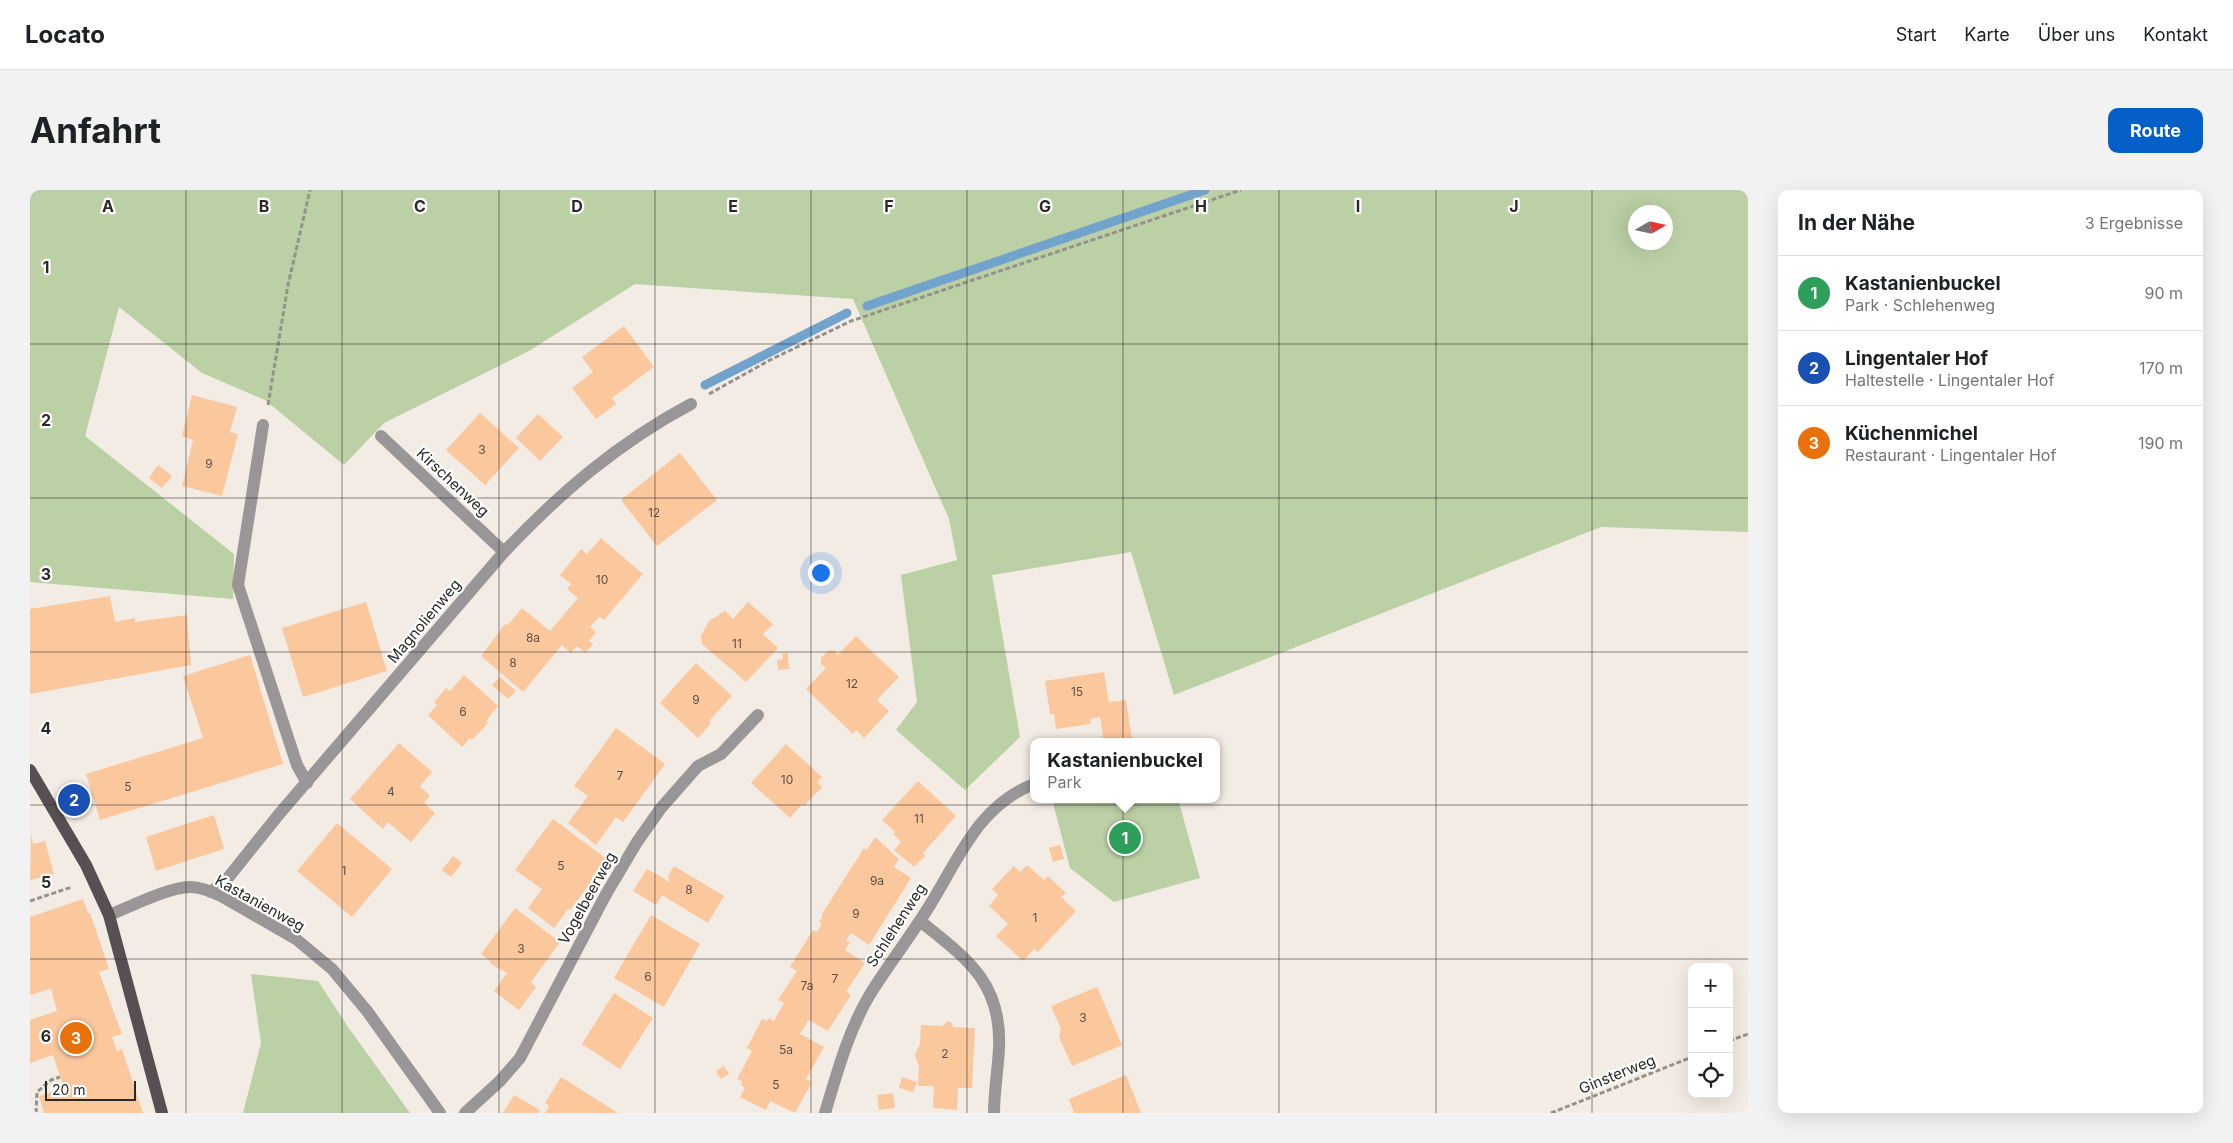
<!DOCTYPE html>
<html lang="de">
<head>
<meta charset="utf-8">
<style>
  :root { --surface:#fff; --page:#f2f2f2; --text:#202124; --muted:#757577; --line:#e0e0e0; --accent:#045fc8 }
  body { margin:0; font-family:Inter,sans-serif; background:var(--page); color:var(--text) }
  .controls { position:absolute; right:15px; bottom:15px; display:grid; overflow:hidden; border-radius:10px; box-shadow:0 5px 20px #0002 }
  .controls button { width:45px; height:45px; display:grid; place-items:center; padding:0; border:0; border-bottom:1px solid var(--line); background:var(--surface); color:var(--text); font:25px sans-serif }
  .compass { position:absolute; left:1598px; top:15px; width:45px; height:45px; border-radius:50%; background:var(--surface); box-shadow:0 5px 20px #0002; rotate:81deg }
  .scale { position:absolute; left:15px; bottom:12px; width:91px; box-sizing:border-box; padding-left:5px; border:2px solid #2b2926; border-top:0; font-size:14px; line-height:18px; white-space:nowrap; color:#2b2926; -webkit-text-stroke:4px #fff; paint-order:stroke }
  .you { position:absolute; left:790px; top:382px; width:18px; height:18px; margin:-12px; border:4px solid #fff; border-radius:50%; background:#1a73e8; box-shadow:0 0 0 8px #1a73e833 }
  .badge { display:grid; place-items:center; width:32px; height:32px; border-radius:50%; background:var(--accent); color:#fff; font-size:16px; font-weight:700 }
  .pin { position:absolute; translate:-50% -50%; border:2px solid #fff; box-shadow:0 1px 5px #0006 }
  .popup { position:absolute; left:1000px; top:548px; width:190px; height:65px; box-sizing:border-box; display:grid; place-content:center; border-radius:10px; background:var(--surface); filter:drop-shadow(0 1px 4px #0005); font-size:16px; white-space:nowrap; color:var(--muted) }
  .popup b { font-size:19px; color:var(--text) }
  .popup::after { content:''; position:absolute; left:50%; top:100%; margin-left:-10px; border:10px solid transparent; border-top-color:var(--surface) }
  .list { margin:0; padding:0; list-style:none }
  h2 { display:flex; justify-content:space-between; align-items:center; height:65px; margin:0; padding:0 20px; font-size:21px }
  h2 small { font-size:16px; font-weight:400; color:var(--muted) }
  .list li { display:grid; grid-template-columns:32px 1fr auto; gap:15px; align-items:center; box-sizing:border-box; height:75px; padding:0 20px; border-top:1px solid var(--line) }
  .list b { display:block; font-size:19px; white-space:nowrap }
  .list p { margin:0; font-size:16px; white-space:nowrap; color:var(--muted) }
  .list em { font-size:16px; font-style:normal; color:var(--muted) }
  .icon { flex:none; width:28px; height:28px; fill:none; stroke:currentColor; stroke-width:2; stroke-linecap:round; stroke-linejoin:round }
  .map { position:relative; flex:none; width:1718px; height:923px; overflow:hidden; border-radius:10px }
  header { display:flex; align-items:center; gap:30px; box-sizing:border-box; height:70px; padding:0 25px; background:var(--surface); border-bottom:1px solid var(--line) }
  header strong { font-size:24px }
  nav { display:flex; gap:28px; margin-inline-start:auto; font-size:18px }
  .intro { display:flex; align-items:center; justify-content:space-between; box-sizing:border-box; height:120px; padding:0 30px }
  h1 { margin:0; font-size:35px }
  .button { padding:12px 22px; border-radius:10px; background:var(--accent); color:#fff; font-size:18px; font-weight:700 }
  main { display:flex; gap:30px; padding:0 30px }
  aside { flex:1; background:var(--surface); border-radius:10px; box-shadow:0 5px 20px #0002 }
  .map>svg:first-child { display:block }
  .green { fill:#bbd0a5; fill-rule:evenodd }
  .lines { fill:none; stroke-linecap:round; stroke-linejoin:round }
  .stream { stroke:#71a3cc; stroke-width:9 }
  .building { fill:#fbc79d }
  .path { stroke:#95918b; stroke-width:3; stroke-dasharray:5 2.5; stroke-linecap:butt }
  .minor { stroke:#9a9698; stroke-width:12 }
  .major { stroke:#575053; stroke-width:12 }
  .grid { fill:none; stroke:#2b2926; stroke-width:1; stroke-opacity:0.55 }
  .labels { text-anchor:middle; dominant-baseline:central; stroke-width:4.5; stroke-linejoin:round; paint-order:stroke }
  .number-label { font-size:12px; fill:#5f5044 }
  .street-label { font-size:15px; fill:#2b2926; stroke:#fff }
  .grid-label { font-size:16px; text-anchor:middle; font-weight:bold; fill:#2b2926; stroke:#fff; stroke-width:4.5; stroke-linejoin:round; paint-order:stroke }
</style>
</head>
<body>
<header>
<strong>Locato</strong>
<nav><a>Start</a><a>Karte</a><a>Über uns</a><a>Kontakt</a></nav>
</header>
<div class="intro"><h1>Anfahrt</h1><a class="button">Route</a></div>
<main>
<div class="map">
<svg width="1718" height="923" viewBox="0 0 1718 923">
  <rect width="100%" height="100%" fill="#f2ece4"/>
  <g class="green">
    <path d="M0,0h1718v342l-147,-5 -427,168 -43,-143 -139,23 28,162 -55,53 -69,-60 21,-28 -16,-127 56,-15 -8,-41 -96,-220 -218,-15 -106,67 -145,72 -40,42 -79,-65 -63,-27 -83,-66 -34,129 149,118 -1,45 -203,-17zM1606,22h30v30h-30z"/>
    <path d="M1024,609h124l22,79 -86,24 -44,-34 -16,-61z"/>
    <path d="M221,784l67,7 30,46 62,86h-167l18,-70z"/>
  </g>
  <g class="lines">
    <g class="stream">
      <path d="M837,116l338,-116"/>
      <path d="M675,195l142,-72"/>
    </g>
  </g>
  <g class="building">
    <path d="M594,136l30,41 -42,31 4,6 -20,15 -24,-31 21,-16 -11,-15z"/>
    <path d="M162,205l45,12 -7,25 8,2 -16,62 -40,-10 11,-46 -11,-4z"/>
    <path d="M450,223l39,35 -34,37 -39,-35z"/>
    <path d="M508,224l25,23 -23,24 -24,-23z"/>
    <path d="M650,263l37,47 -60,46 -36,-46z"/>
    <path d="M128,275l14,11 -10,12 -13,-10z"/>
    <path d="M571,348l42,36 -39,46 -5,-3 -9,10 6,5 -7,9 4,3 -8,9 -8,-7 -6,7 -9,-8 -39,47 -42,-36 24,-32 3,1 14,-17 28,23 28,-33 -11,-9 4,-5 -11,-9 21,-26 6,5z"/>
    <path d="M80,406l5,26 20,-4v4l52,-7 4,50 -161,29v-85z"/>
    <path d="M336,412l21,69 -84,26 -21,-69z"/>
    <path d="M718,412l25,22 -10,10 15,14 -32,34 -44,-38 -1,-8 8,-15 16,-10 8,8z"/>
    <path d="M826,446l43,41 -22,23 12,11 -25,27 -8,-8 -3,4 -47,-45 20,-21 -5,-4v-6l7,-7 6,-1 4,5z"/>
    <path d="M752,463h6l1,16 -11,1 -1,-10 6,-1z"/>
    <path d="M220,465l33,109 -183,56 -14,-46 117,-36 -20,-62z"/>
    <path d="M666,473l36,33 -23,25 2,2 -13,15 -38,-35z"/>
    <path d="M1074,482l5,30 17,-2 6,39 -11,3h-17l-4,-25 -10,2 1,5 -35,5 -2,-15h-4l-5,-33z"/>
    <path d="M434,485l34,31 -12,15 2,2 -16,17 -2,-2 -8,9 -34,-32 9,-10 -3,-3 12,-14 4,3z"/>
    <path d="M470,487l16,14 -8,8 -16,-14z"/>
    <path d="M586,538l49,36 -42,58 -7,-5 -20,28 -28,-22 20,-27 -14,-10z"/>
    <path d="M369,553l33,29 -12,14 10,10 -6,7 11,10 -24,29 -23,-20 -5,7 -33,-30z"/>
    <path d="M756,554l36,33 -5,5 5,5 -18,19 -2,-2 -12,14 -39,-35z"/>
    <path d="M888,591l38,35 -33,37 2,3 -11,11 -20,-17 7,-8 -8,-8 2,-2 -13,-12z"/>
    <path d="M184,625l10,34 -68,22 -10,-34z"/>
    <path d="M523,629l55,41 -38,50 -2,-1 -14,19 -26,-20 14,-19 -27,-19z"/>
    <path d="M307,633l55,46 -40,48 -55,-46z"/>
    <path d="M1,643l2,11 12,-3 9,33 -24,6z"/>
    <path d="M845,647l24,22 -5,8 17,11 -42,67 -18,-12 -5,7 4,2 -5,8 20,13 -19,29 5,3 -23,36 -19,-11 -9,14 24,13 -18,32 6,3 -17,31 -25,-12 -4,9 -26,-13 5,-9 -4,-3 1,-4 -5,-2 15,-28 -5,-3 15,-29 5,2 2,-3 5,3 10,-18 -6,-3 19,-29 -7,-4 23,-37 4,2 5,-8 -3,-2 4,-6 -1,-2 42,-66 3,2z"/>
    <path d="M1030,655l4,14 -11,3 -4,-14z"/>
    <path d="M423,666l9,7 -11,14 -9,-7z"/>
    <path d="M997,675l17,15 4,-4 18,17 -5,4 15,14 -38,41 -4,-3 -11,12 -27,-25 12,-12 -19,-18 9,-11 -6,-6 22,-23 6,6z"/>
    <path d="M644,676l50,30 -16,27 -46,-28 -6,10 -23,-14 14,-22 23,13 -2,-6z"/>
    <path d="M53,709l5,14h2l19,56 -10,3 23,62 -10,3 5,14 5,-2 21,64h-99l-5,-17 25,-8 -11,-33 -23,8v-43l27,-9 -6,-22 -21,6v-78z"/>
    <path d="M485,718l45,34 -29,40 5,5 -17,23 -25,-19 13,-18 -16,-9 -1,-3 -9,-7z"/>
    <path d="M621,725l49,29 -36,63 -50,-29z"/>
    <path d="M1067,797l25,58 -50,21 -13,-29 2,-8 -10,-23z"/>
    <path d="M584,803l39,25 -33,51 -38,-25z"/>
    <path d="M918,831l4,2 1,4 22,1 -3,60h-14l-1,22 -24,-2 1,-22h-16l1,-19 -4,-12 5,-11 1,-19 21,1z"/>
    <path d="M694,876l5,8 -8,5 -5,-8z"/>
    <path d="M1096,885l15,38h-67l-5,-14z"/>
    <path d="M531,887l57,36h-73l4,-7 -4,-3z"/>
    <path d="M872,887l15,5 -4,10 -14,-4z"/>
    <path d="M863,903l2,15 -16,2 -2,-15z"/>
    <path d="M484,905l26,15 -1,3h-36z"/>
  </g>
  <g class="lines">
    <g class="path">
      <path d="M679,204l61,-34 81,-39 390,-131"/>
      <path d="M238,215l20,-120 22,-95"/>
      <path d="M0,711l42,-14"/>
      <path d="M1699,851l19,-7"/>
      <path d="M6,923l1,-21 14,-12 9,-3"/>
      <path d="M1521,923l141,-56"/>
    </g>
    <g class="minor">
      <path d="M233,235l-25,160 59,180 10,18"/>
      <path d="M351,246l123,116"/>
      <path d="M181,702l16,-13 53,-66 224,-261c57,-60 114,-109 187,-148"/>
      <path d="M79,725c21,-8 60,-28 81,-28 11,0 23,5 33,10l73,42 36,30 35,42 73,102"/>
      <path d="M890,731c46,37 82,61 79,127 -1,22 -5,43 -5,65"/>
      <path d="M435,923l35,-32 20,-23 85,-162 32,-54 24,-34 37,-42 23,-12 37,-39"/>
      <path d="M795,923c12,-40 23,-81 44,-117 19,-31 42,-60 61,-91 29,-47 49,-100 104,-121"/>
    </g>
    <path class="major" d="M0,580l56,95 23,50 53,198"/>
  </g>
  <path class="grid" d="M156,0v923M312,0v923M469,0v923M625,0v923M781,0v923M937,0v923M1093,0v923M1249,0v923M1406,0v923M1562,0v923M0,154h1718M0,308h1718M0,462h1718M0,615h1718M0,769h1718"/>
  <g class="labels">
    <g class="number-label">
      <text x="452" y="259">3</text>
      <text x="179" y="273">9</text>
      <text x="624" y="322">12</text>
      <text x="572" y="389">10</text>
      <text x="503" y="447">8a</text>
      <text x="707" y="453">11</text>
      <text x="483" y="472">8</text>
      <text x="822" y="493">12</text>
      <text x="1047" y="501">15</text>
      <text x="666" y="509">9</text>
      <text x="433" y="521">6</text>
      <text x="590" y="585">7</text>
      <text x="757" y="589">10</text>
      <text x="98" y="596">5</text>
      <text x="361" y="601">4</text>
      <text x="889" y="628">11</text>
      <text x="531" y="675">5</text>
      <text x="314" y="680">1</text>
      <text x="847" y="690">9a</text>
      <text x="659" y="699">8</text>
      <text x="826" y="723">9</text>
      <text x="1005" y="727">1</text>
      <text x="491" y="758">3</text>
      <text x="618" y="786">6</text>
      <text x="805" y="788">7</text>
      <text x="777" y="795">7a</text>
      <text x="1053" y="827">3</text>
      <text x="756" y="859">5a</text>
      <text x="915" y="863">2</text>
      <text x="746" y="894">5</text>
    </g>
    <g class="street-label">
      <text transform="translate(423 292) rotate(43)">Kirschenweg</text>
      <text transform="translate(394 431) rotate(-50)">Magnolienweg</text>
      <text transform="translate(557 708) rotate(-61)">Vogelbeerweg</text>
      <text transform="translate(230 713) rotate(29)">Kastanienweg</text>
      <text transform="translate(866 735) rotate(-57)">Schlehenweg</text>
      <text transform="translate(1587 884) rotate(-22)">Ginsterweg</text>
    </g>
  </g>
  <g class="grid-label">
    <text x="78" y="22">A</text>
    <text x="234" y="22">B</text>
    <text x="390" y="22">C</text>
    <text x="547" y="22">D</text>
    <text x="703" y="22">E</text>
    <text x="859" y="22">F</text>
    <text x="1015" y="22">G</text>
    <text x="1171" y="22">H</text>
    <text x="1328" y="22">I</text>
    <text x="1484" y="22">J</text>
    <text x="16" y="83">1</text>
    <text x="16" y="236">2</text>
    <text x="16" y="390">3</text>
    <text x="16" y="544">4</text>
    <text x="16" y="698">5</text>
    <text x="16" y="852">6</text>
  </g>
</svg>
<div class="controls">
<button>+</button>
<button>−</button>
<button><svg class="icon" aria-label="locate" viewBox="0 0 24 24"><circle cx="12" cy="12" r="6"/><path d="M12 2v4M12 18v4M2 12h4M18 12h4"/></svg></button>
</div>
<svg class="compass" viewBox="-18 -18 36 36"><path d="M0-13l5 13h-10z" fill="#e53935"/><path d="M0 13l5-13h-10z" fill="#757577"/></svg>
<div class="scale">20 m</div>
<div class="you"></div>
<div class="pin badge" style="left:1095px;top:648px;background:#2e9e5b">1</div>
<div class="popup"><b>Kastanienbuckel</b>Park</div>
<div class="pin badge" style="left:44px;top:610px;background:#1a4fb4">2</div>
<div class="pin badge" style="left:46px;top:848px;background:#e8710a">3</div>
</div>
<aside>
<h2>In der Nähe<small>3 Ergebnisse</small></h2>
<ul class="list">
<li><span class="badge" style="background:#2e9e5b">1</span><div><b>Kastanienbuckel</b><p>Park · Schlehenweg</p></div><em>90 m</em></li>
<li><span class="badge" style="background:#1a4fb4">2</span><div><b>Lingentaler Hof</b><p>Haltestelle · Lingentaler Hof</p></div><em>170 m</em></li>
<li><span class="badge" style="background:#e8710a">3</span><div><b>Küchenmichel</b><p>Restaurant · Lingentaler Hof</p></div><em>190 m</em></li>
</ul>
</aside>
</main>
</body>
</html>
